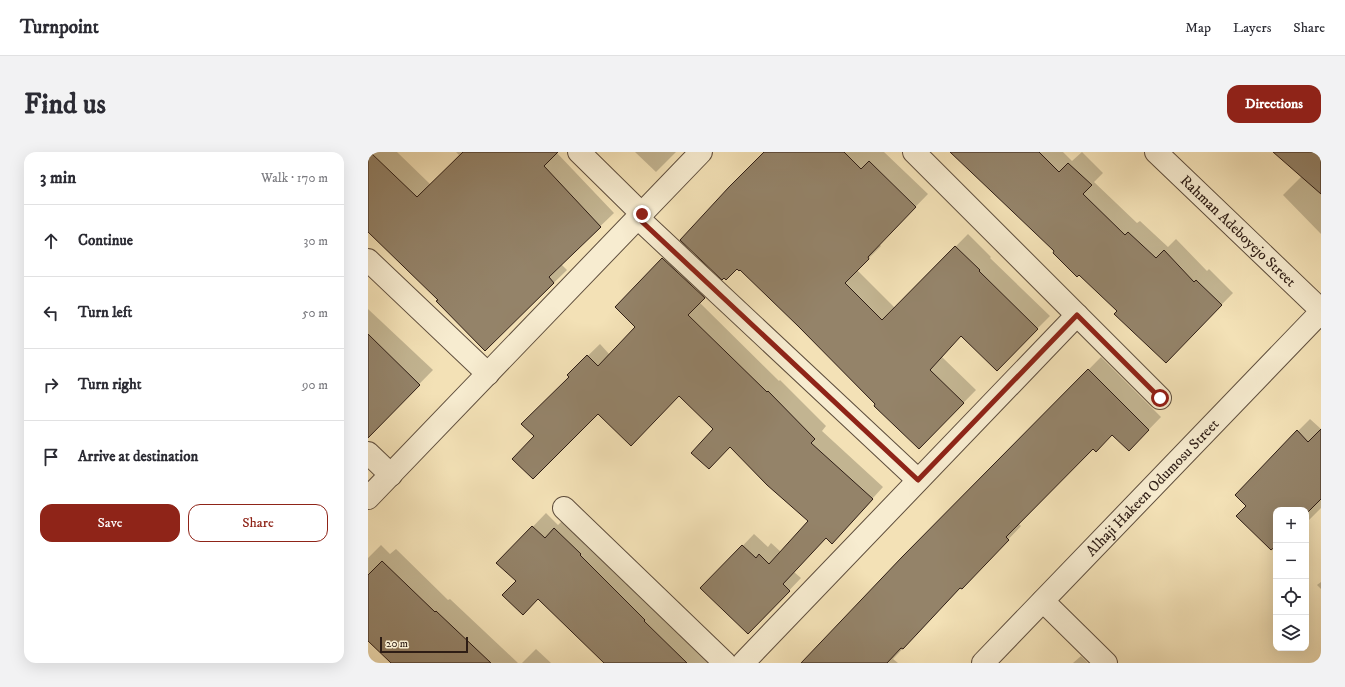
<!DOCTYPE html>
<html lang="en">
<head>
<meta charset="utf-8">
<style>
  :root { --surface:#fff; --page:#f2f2f3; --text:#2b2b33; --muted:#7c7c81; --line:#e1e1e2; --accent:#8f2418 }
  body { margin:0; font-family:"IM FELL DW Pica",serif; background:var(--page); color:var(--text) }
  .controls { position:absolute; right:12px; bottom:12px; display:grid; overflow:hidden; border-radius:8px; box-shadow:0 4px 16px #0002 }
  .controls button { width:36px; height:36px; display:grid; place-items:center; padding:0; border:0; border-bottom:1px solid var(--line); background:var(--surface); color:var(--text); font:20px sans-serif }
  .scale { position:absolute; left:12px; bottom:10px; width:88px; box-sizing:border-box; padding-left:4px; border:2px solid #2e1d15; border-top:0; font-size:11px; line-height:14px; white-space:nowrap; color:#2e1d15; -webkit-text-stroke:3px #f7ecd0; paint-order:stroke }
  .stop { position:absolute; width:12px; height:12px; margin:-9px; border:3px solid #8f2418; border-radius:50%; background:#fff }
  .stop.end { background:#8f2418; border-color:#fff; box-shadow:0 1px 4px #0008 }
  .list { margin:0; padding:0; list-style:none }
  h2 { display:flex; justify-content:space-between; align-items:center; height:52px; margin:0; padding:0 16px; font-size:17px }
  h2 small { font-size:13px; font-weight:400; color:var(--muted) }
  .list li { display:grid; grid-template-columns:26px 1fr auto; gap:12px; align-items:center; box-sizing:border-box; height:72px; padding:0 16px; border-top:1px solid var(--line) }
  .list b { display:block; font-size:15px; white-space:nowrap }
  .list em { font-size:13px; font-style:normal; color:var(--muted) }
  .actions { display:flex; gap:8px; padding:12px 16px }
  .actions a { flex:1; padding:9px 0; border:1px solid var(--accent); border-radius:12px; text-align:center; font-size:14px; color:var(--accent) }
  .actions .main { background:var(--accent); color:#fff }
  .icon { flex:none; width:22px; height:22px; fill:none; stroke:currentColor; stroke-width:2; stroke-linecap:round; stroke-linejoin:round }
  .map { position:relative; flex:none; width:953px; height:511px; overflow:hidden; border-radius:12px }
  header { display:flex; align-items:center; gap:24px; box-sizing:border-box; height:56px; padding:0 20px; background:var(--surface); border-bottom:1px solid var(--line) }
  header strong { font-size:19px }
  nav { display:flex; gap:22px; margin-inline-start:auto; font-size:14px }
  .intro { display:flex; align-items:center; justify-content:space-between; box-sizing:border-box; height:96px; padding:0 24px }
  h1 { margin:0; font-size:28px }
  .button { padding:10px 18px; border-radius:12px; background:var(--accent); color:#fff; font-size:14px; font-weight:700 }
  main { display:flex; gap:24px; padding:0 24px }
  aside { flex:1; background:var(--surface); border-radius:12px; box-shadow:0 4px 16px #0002 }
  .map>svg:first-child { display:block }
  .shadow { fill:#0003 }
  .building { fill:#948369; stroke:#2e1d15 }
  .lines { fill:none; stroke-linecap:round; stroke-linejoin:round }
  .minor-casing { stroke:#5f4e3d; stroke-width:24 }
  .minor { stroke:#f7ecd0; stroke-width:22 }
  .route { stroke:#8f2418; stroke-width:5 }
  .labels { text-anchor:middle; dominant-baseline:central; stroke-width:4; stroke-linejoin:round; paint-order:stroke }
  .street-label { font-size:15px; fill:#2e1d15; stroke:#f7ecd0 }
</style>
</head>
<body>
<header>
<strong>Turnpoint</strong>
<nav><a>Map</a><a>Layers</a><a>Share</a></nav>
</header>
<div class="intro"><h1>Find us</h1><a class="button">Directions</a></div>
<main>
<aside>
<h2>3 min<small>Walk · 170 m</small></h2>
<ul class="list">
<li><svg class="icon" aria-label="ahead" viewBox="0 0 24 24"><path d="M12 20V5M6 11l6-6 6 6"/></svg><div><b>Continue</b></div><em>30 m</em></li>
<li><svg class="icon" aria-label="left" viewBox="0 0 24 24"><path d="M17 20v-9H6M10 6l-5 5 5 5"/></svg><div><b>Turn left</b></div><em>50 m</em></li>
<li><svg class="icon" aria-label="right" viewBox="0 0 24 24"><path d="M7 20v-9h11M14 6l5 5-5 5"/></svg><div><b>Turn right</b></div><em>90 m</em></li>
<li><svg class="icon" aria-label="arrive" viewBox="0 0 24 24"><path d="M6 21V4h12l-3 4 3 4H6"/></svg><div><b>Arrive at destination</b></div></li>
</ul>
<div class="actions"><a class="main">Save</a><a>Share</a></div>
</aside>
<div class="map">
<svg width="953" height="511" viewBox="0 0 953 511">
  <rect width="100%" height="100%" fill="#f3e1b6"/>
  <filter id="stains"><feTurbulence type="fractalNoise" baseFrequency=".005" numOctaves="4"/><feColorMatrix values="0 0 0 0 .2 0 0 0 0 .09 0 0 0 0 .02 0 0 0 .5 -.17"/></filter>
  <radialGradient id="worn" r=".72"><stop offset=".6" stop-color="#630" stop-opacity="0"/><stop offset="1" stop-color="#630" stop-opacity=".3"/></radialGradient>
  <g class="shadow">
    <path d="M0,0h29l34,33 28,-30 -3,-3h100l58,61 -53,51 6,6 -82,80 -46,-50 -71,-72z"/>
    <path d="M267,0h41l-20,20z"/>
    <path d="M397,0h119l44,42 -49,50 2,2 -24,24 38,38 73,-74 23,23 -1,1 60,58 -53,53 -36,-34 -19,22 34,33 -57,58 -42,-44z"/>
    <path d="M583,0h112l9,9 10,-9 21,21 -9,9 43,41 3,-2 28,26 8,-8 31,32 2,-2 24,24 -56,57 -59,-39z"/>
    <path d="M907,0h46v82l-38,-39 19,-19z"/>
    <path d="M307,95l41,38 -17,17 80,79 1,-1 46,46 -4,5 61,56 -40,44 -17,6 -32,35 7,6 -41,43 -58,-33 52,-54 14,13 3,-4 10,9 28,-31 -130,-126 -81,17 -63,24 35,-59 -2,-2 32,-31 10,11 27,-28 -21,-20z"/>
    <path d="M0,157l65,61 -57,58 -8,-9z"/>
    <path d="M733,205l60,60 -32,33 -16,-16 -20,14 -75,75 3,3 -47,49 -13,12 -68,72 5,4h-95l100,-105z"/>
    <path d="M942,267l11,10v79l-15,15v-13h-30v34l-29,-38 51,-75z"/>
    <path d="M178,361l12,12 9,-9 147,147h-109l-66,-65 -22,-17 -19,-18z"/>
    <path d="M13,393l9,9 6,-5 52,51 2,-1 68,64h-126l-24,-24v-81z"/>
    <path d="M953,430v7l-4,-4z"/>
    <path d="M168,497l15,14h-29z"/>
    <path d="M713,504l7,7h-15z"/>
  </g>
  <g class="building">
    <path d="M0,0h2l47,45 46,-45h95l-14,14 57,61 -52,50 5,6 -69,68 -49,-50 2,-1 -70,-68z"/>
    <path d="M396,0h80l17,17 8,-8 47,46 -48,50 1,2 -24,24 37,37 73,-74 25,24 -1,1 59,58 -41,42 -36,-35 -31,34 34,33 -45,46 -45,-43 1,-2 -77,-78 -58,-56 -1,1 -2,-2 -11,11 -2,-2 -2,2 -42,-40 49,-53z"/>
    <path d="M582,0h89l20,20 9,-9 24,22 -9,9 42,41 3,-3 28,26 8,-8 30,32 2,-2 26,25 -56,58 -52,-49 3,-3 -38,-36 -2,2 -24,-24 1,-2z"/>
    <path d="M905,0h48v42z"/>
    <path d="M294,106l43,40 -17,17 79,77 1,-1 47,48 -4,4 62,56 -41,45 -6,-6 -43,46 7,7 -42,43 -48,-46 42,-43 14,13 3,-4 10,10 39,-43 -41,-36 -37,-38 -21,22 -18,-16 22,-24 -34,-33 -48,50 -33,-32 -65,65 -21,-20 22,-23 -13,-12 48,-47 -2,-2 20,-20 11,11 37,-39 -20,-20z"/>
    <path d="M0,182l52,51 -52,53z"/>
    <path d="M720,217l61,61 -20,21 -17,-16 -16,17 -3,-3 -87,88 3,3 -47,49 -2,-1 -57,61 -2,-1 -14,15h-86l101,-106z"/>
    <path d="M953,277v70l-15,15v-4h-30v36l-5,4 -35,-34 10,-10 -11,-11 62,-65 11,12z"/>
    <path d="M164,374l13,12 9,-10 27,26 -1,1 65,65 -1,1 43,42h-83l-66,-64 -15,16 -21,-20 14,-14 -20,-18z"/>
    <path d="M14,409l53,51 1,-1 55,52h-100l-23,-22v-66z"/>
  </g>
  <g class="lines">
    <defs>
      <g id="minor">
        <path d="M211,0l63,62"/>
        <path d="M546,0l246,246"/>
        <path id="s1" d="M788,0l165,158"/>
        <path d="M270,66l280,262"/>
        <path d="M0,108l120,114"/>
        <path d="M0,301l23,22"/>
        <path d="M0,346l333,-346"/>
        <path d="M196,356l161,155"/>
        <path d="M675,449l63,62"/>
        <path d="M375,511l334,-348"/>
        <path id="s2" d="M615,511l338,-351"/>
      </g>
    </defs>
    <use href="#minor" class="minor-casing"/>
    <use href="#minor" class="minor"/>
  </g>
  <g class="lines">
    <path class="route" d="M274,62l-4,4 280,262 159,-165 83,83"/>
  </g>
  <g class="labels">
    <g class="street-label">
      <text stroke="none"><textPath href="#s1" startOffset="114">Rahman Adeboyejo Street</textPath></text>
      <text stroke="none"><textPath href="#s2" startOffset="244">Alhaji Hakeen Odumosu Street</textPath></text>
    </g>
  </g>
  <rect width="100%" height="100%" filter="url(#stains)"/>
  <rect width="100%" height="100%" fill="url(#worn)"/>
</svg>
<div class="controls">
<button>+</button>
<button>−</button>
<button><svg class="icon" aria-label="locate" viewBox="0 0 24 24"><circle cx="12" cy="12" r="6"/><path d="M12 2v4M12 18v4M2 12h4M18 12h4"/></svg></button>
<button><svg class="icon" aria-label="layers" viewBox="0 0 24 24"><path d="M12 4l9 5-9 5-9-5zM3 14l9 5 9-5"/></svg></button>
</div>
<div class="scale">20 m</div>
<div class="stop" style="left:792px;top:246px"></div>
<div class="stop end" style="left:274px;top:62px"></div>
</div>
</main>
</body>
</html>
